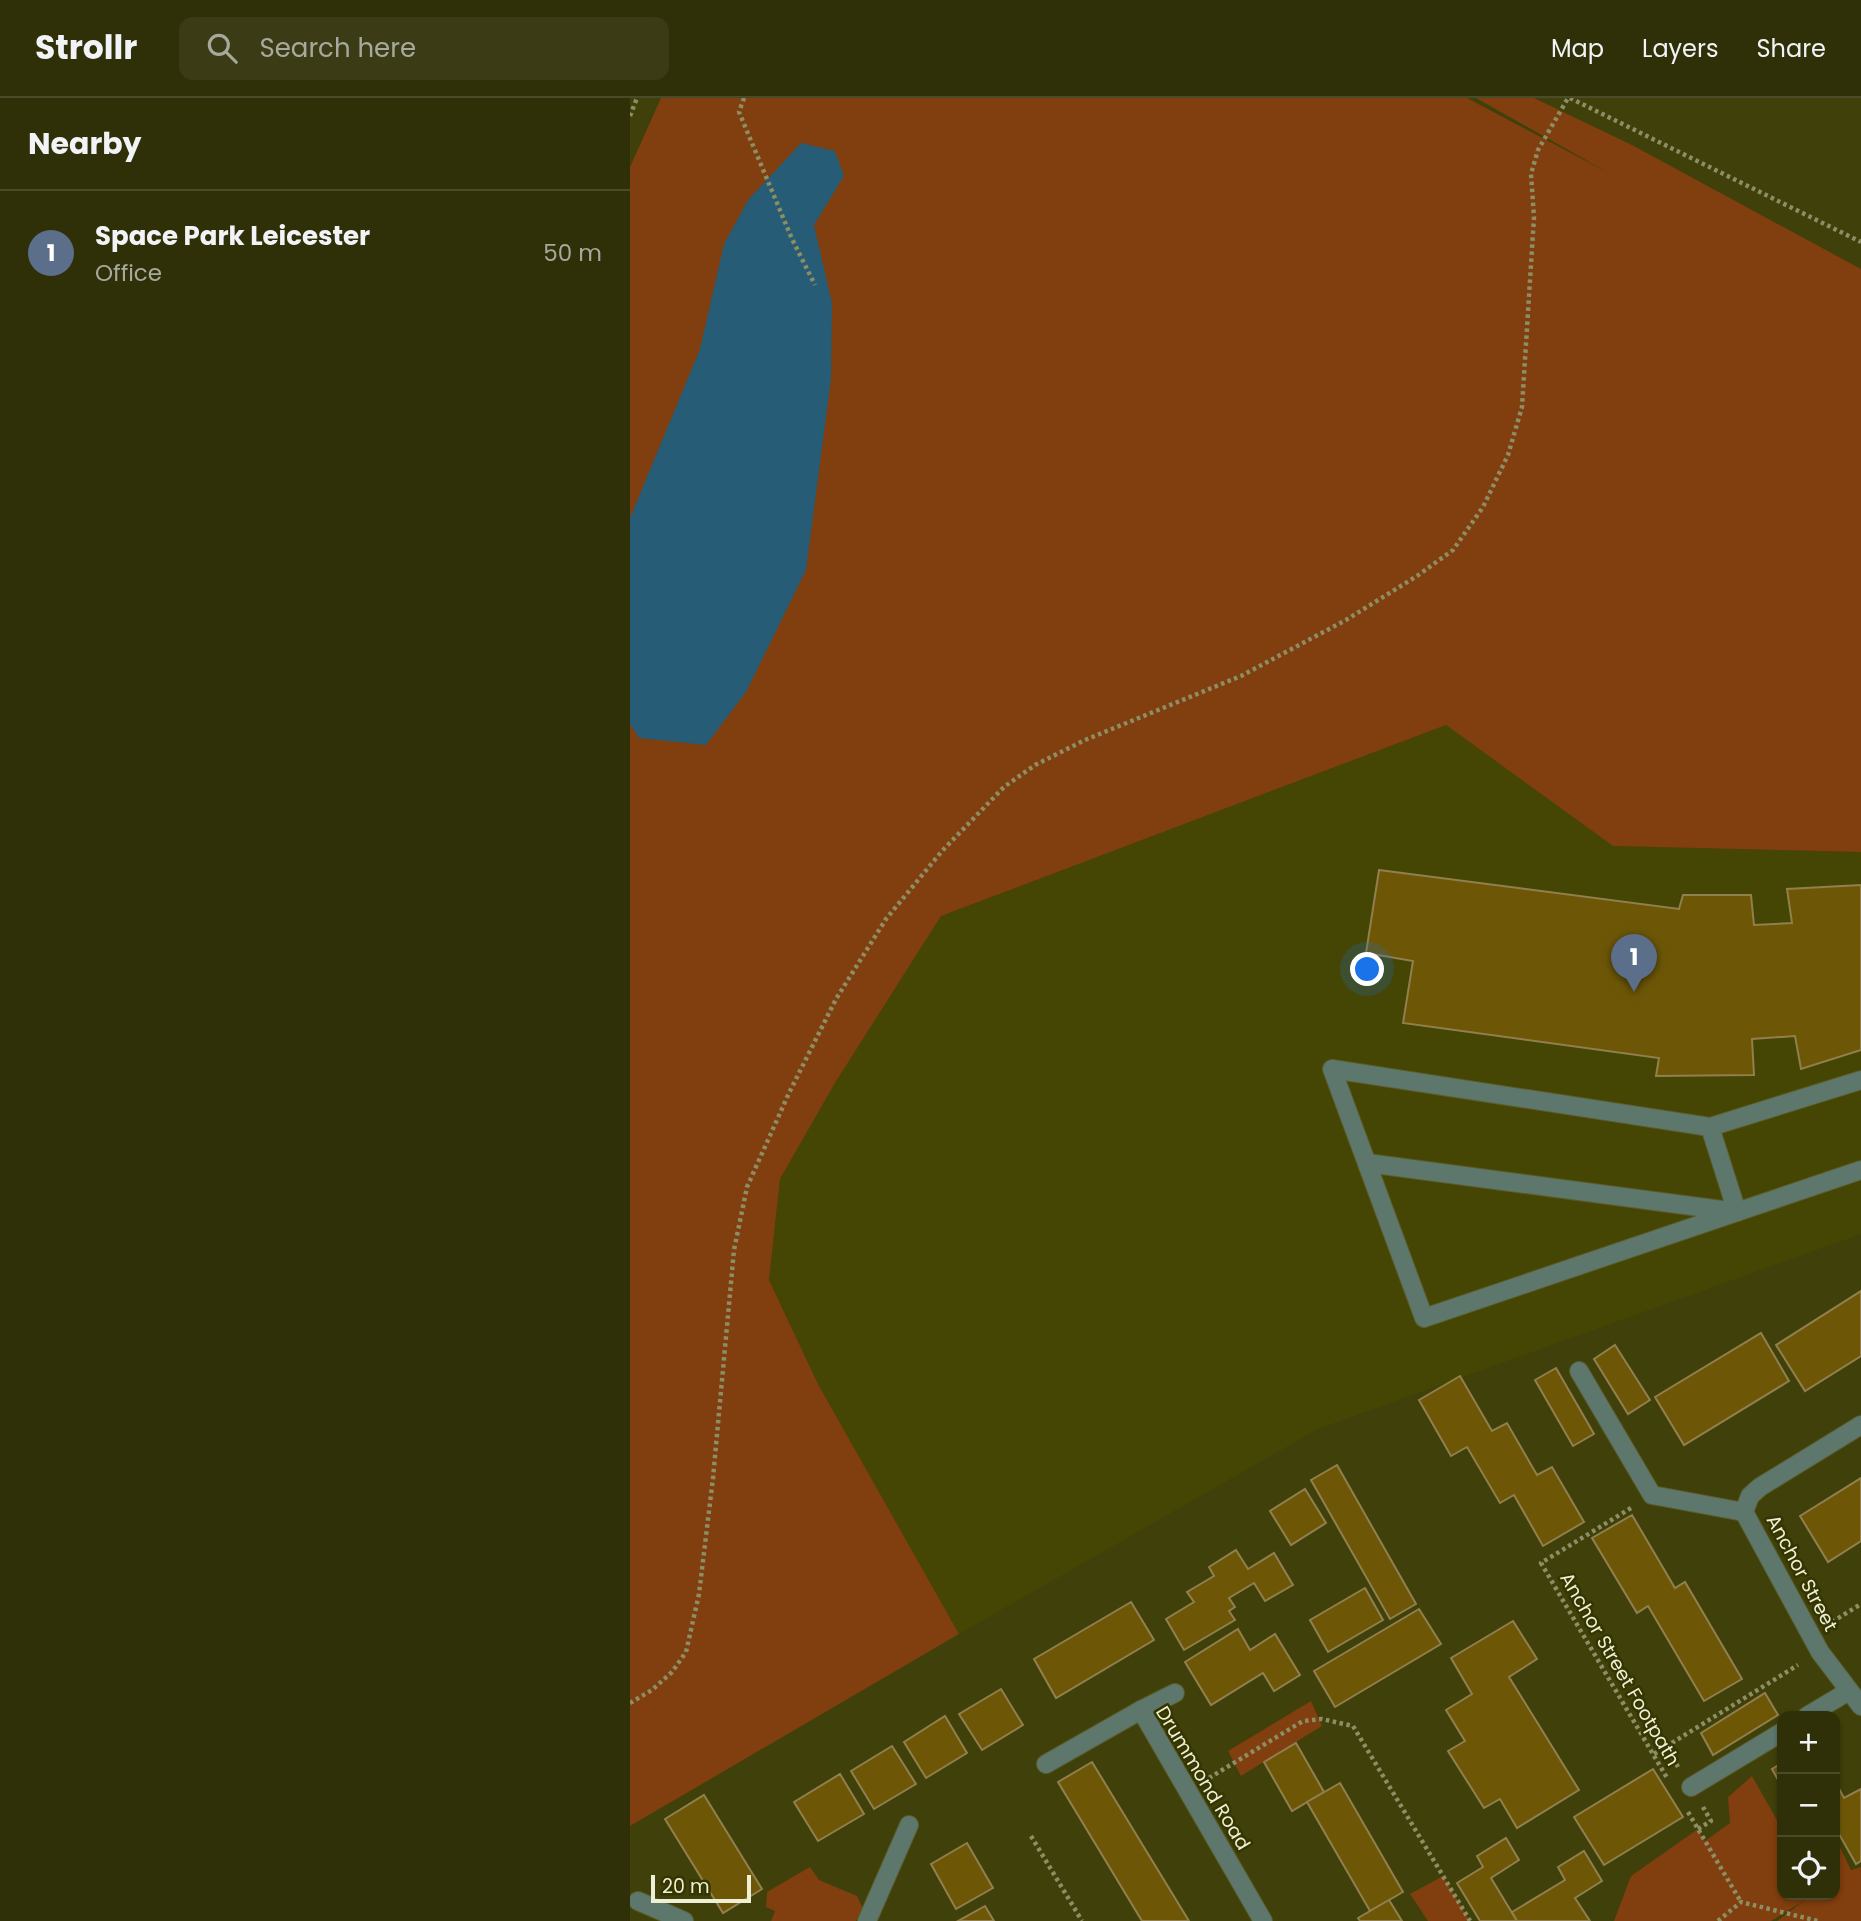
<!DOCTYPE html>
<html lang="en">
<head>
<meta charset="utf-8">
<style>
  :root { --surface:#2f3008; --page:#3b3c16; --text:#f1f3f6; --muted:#a7a99c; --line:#4a4b29; --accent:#ea580c }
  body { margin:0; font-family:Poppins,sans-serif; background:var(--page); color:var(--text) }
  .controls { position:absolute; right:21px; bottom:21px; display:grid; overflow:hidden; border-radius:14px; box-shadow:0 2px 5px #0004 }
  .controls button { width:63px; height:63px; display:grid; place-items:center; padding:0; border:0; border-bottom:2px solid var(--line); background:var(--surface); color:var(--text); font:35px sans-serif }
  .scale { position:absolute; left:21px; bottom:18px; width:100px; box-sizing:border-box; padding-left:7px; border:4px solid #eef0d5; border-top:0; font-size:19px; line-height:24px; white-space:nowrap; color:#eef0d5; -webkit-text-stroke:5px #353500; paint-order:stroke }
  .you { position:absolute; left:738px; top:872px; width:24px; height:24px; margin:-18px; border:5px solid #fff; border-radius:50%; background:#1a73e8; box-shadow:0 0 0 10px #1a73e833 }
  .badge { display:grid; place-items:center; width:46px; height:46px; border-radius:50%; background:var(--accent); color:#fff; font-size:23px; font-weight:700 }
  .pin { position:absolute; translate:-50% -58px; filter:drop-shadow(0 2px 4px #0008) }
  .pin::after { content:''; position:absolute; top:37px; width:24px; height:21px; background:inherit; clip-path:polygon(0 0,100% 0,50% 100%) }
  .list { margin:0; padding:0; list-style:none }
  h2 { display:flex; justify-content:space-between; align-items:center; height:91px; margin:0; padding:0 28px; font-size:30px }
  h2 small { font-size:23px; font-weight:400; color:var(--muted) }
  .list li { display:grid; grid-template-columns:46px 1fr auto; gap:21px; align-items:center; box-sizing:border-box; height:126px; padding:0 28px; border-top:2px solid var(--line) }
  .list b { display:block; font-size:26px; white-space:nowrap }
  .list p { margin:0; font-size:23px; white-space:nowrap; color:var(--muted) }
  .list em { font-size:23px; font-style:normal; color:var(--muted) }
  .icon { flex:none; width:38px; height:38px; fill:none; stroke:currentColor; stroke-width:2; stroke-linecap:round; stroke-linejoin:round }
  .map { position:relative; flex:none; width:1231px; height:1823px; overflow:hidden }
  header { display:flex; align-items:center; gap:42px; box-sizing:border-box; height:98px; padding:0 35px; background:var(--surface); border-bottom:2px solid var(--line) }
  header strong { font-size:33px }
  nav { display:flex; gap:38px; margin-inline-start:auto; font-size:24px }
  .search { width:490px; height:63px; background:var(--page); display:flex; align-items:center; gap:18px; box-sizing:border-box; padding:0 24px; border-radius:14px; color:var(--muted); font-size:26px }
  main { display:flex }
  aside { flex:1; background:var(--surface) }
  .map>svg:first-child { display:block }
  .built { fill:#454603 }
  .green { fill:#813e0e }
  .water { fill:#265c75 }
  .building { fill:#6d5707; stroke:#917f4e; stroke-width:2 }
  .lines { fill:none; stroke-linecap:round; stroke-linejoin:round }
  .minor-casing { stroke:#5b5c2a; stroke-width:20 }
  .path { stroke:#8d8e64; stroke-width:4.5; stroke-dasharray:3.5 3.5; stroke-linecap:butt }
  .minor { stroke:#5e776d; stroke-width:18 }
  .labels { text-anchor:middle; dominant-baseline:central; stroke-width:5; stroke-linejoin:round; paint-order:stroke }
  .street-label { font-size:19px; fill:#eef0d5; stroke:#353500 }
</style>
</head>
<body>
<header>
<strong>Strollr</strong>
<div class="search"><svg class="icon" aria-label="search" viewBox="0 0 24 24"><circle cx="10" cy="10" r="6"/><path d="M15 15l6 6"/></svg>Search here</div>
<nav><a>Map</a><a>Layers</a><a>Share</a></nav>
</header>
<main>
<aside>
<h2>Nearby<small></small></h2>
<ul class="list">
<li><span class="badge" style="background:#5c6f8a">1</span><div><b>Space Park Leicester</b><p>Office</p></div><em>50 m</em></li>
</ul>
</aside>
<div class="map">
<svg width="1231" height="1823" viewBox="0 0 1231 1823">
  <rect width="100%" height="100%" fill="#3f400a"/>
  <path class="built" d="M816,627l167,121 248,6v382l-543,195 -359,205 -141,-250 -49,-104 11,-101 55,-96 106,-167z"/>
  <g class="green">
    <path d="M31,0h806l140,74 -131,-74h58l98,47 229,124v583l-248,-6 -167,-121 -505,191 -106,167 -55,96 -11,101 49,104 141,250 -329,192v-1659z"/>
    <path d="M681,1603l11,25 -81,50 -13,-25z"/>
    <path d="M1122,1678l30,53v66h53v-58l16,33 10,-3v54h-84l28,-21 -34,21h-157l17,-45 67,-47 7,12 25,-18 -2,-26z"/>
    <path d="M180,1769l9,13 38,16 6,13 -7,12h-85l4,-10 -9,-4 1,-15z"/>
    <path d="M813,1778l27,45h-42l-18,-27z"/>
  </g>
  <path class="water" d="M171,45l34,8 9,25 -30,49 18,78 -1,76 -25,191 -60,122 -40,53 -67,-7 -9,-14v-206l70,-169 24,-105 24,-44z"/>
  <g class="building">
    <path d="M749,772l300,39 4,-14h68l3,30 38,-2 -5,-34 74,-4v165l-60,19 -6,-33 -43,3 2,36 -98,1 3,-18 -256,-35 10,-62 -47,-8z"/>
    <path d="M1231,1193v65l-56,35 -29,-46z"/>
    <path d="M1131,1235l28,48 -105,64 -29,-48z"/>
    <path d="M985,1247l35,55 -22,14 -34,-55z"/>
    <path d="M926,1270l38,66 -21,12 -38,-66z"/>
    <path d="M830,1278l32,55 15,-8 30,52 15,-8 32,55 -41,24 -29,-51 -14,8 -33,-56 -16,9 -32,-56z"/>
    <path d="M707,1367l79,139 -26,15 -79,-139z"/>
    <path d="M1231,1380v63l-33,21 -28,-46z"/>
    <path d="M675,1391l21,34 -35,22 -21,-34z"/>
    <path d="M1002,1417l43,73 10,-6 57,97 -38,22 -56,-95 -11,7 -45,-75z"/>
    <path d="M606,1452l12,19 26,-16 19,32 -28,16 -11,-18 -25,15 6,9 -6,4 6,9 -51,30 -18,-31 28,-17 -7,-10 27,-16 -5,-9z"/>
    <path d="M735,1490l18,32 -55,32 -18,-32z"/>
    <path d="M501,1504l23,38 -98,58 -22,-39z"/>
    <path d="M789,1511l22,35 -106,63 -21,-36z"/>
    <path d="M883,1523l24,38 -28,18 70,113 -62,38 -17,-29 -16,9 -36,-57 17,-10 -19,-31 26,-16 -21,-36z"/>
    <path d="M608,1531l12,21 25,-16 25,41 -26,16 -11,-18 -52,32 -26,-43z"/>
    <path d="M371,1591l22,36 -41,25 -23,-36z"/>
    <path d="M1135,1595l13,22 -65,40 -12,-22z"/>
    <path d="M315,1618l22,37 -41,25 -22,-36z"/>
    <path d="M666,1645l28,49 -32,19 -28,-49z"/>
    <path d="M262,1648l24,38 -42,25 -23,-38z"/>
    <path d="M462,1664l97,159h-47l-84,-139z"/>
    <path d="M1152,1665v24l-10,-18z"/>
    <path d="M1023,1671l30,48 -79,48 -30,-48z"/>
    <path d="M210,1676l24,40 -46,27 -24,-39z"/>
    <path d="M1205,1683l9,17 17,-9v72l-5,3 -21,-37z"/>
    <path d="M710,1685l63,109 -33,19 -63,-109z"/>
    <path d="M74,1697l58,94 -39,24 -58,-94z"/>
    <path d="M876,1740l13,22 -28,18 26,43h-37l-23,-38 26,-16 -6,-11z"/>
    <path d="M337,1745l26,45 -37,21 -25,-45z"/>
    <path d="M954,1753l18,30 -27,17 15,23h-73l-5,-9 53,-32 -7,-13z"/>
    <path d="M759,1802l13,21h-42l-2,-3z"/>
    <path d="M355,1808l9,15h-36z"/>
  </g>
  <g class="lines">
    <defs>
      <g id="minor">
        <path d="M1231,982l-151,47 -378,-58 92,249 437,-148"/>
        <path d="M737,1065l370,49 -27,-85"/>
        <path d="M949,1273l73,124 92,17"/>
        <path d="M1231,1327l-101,62 -10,9 -6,16 76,140 41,54"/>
        <path d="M511,1612l34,-17"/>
        <path d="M1177,1618l42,-25"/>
        <path d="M416,1666l95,-54 122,211"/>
        <path d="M1061,1689l91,-55"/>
        <path d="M8,1803l46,20"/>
        <path d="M237,1823l42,-96"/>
      </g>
    </defs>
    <use href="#minor" class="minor-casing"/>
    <g class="path">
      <path d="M114,0l-5,14 53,127 23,46"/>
      <path d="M940,0l291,144"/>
      <path d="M0,18l7,-18"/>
      <path d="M1001,1410l-90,55 126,215"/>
      <path d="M1202,1524l29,-18"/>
      <path d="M0,1605l22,-13 20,-18 14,-20 13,-58 14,-116 21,-228 13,-63 42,-94 47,-94 50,-80 56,-68 62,-64 31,-22 50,-25 156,-64 105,-56 71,-44 36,-26 30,-43 25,-52 14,-48 12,-190 -3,-43 7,-24 30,-52"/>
      <path d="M1036,1648l12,21"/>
      <path d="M1024,1656l144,-89"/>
      <path d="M579,1680l94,-57 19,-2 31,7 117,195"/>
      <path d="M1058,1714l53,90"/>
      <path d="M1068,1731l13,-8 -8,-14"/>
      <path d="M401,1738l51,85"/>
      <path d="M1088,1823l23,-19 77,19"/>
    </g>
    <use href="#minor" class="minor"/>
  </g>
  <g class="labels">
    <g class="street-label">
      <text transform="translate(1172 1475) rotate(62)">Anchor Street</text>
      <text transform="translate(990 1571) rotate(60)">Anchor Street Footpath</text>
      <text transform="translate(573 1680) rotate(59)">Drummond Road</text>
    </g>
  </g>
</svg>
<div class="controls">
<button>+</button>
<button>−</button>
<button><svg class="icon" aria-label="locate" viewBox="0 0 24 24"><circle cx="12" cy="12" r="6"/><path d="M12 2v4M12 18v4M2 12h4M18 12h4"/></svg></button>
</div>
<div class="scale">20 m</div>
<div class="you"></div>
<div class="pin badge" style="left:1004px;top:894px;background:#5c6f8a">1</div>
</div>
</main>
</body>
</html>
